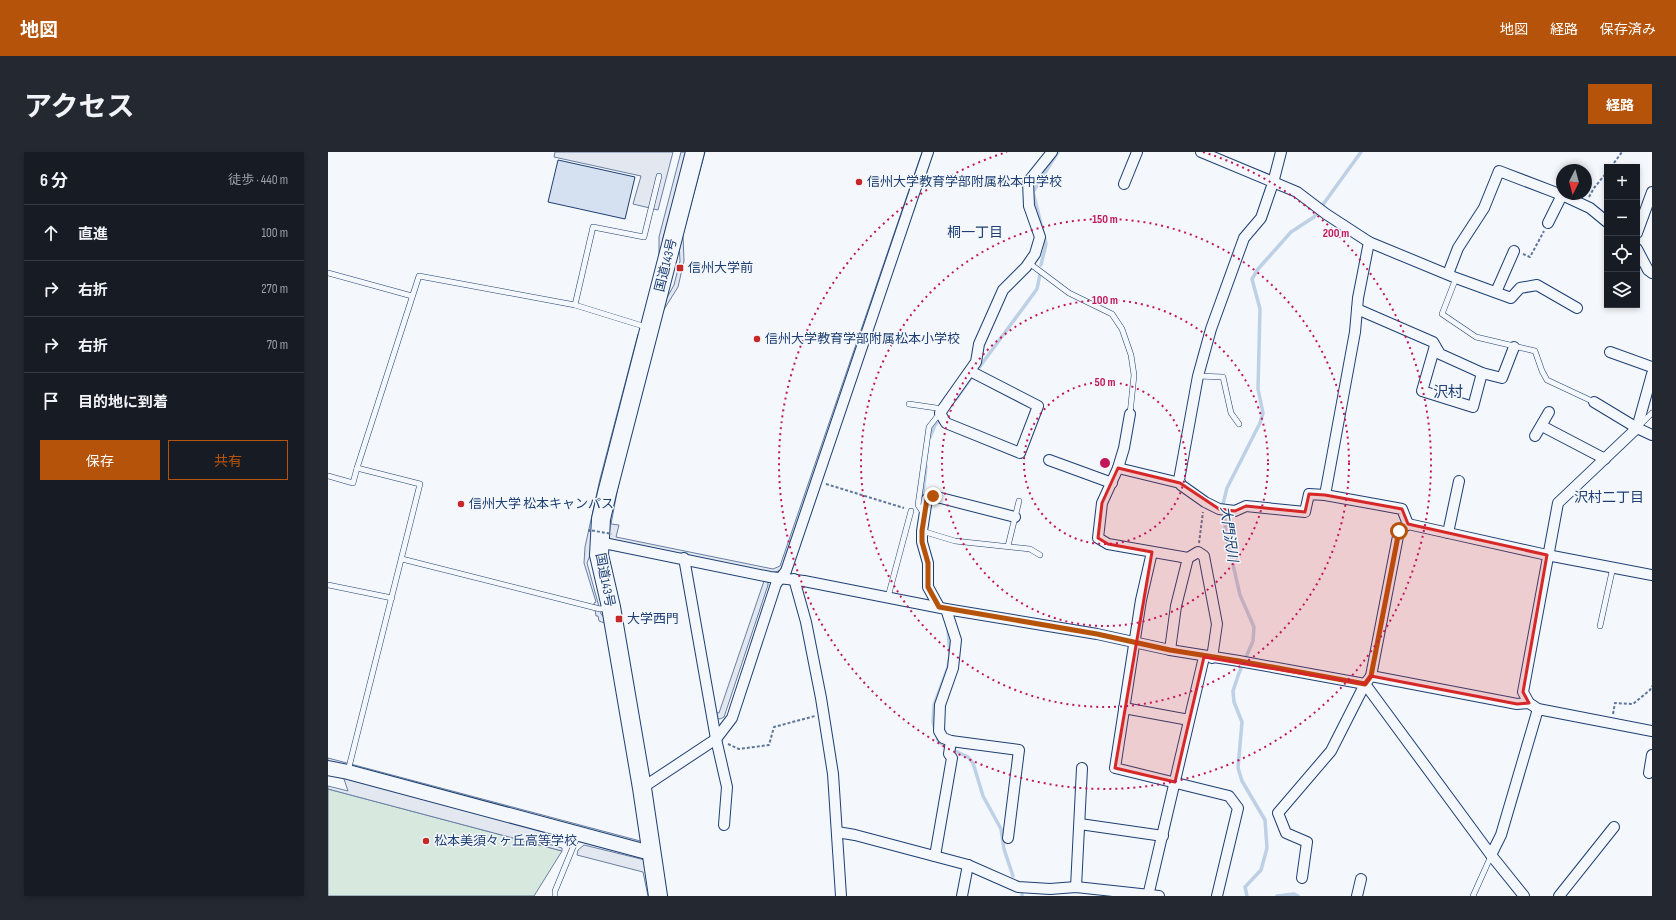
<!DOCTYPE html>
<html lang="ja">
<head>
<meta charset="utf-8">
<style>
  :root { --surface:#171b24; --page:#242831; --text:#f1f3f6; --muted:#9ea1a6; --line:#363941; --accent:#b45309 }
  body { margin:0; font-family:"Sofia Sans Condensed","Noto Sans JP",sans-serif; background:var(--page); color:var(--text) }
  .controls { position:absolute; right:12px; top:12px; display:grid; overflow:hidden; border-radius:0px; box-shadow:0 2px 6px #0003 }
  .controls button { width:36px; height:36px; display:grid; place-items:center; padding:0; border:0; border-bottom:1px solid var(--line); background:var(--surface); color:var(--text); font:20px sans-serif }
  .compass { position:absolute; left:1228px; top:12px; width:36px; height:36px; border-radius:50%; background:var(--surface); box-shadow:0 2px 6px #0003; rotate:186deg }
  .stop { position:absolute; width:12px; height:12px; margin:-9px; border:3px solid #b45309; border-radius:50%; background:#fff }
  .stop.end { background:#b45309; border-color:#fff; box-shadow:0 1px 4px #0008 }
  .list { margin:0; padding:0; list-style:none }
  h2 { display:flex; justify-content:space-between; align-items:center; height:52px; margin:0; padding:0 16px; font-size:17px }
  h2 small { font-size:13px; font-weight:400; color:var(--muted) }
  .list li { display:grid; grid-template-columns:26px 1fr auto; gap:12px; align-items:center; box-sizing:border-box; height:56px; padding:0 16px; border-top:1px solid var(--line) }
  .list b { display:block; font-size:15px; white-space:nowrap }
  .list em { font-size:13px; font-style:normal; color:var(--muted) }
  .actions { display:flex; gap:8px; padding:12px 16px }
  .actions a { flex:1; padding:9px 0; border:1px solid var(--accent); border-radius:0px; text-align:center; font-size:14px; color:var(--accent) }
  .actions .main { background:var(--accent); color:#fff }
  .icon { flex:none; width:22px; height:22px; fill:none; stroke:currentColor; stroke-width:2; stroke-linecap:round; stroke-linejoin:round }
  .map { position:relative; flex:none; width:1324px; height:744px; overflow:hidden; border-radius:0px }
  header { display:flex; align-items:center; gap:24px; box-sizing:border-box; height:56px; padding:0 20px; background:var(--accent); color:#fff }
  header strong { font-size:19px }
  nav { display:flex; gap:22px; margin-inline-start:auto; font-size:14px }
  .intro { display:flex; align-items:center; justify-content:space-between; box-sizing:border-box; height:96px; padding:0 24px }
  h1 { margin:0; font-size:28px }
  .button { padding:10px 18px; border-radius:0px; background:var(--accent); color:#fff; font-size:14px; font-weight:700 }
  main { display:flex; gap:24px; padding:0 24px }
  aside { flex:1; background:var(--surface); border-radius:0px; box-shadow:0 2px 6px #0003 }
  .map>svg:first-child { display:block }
  .green { fill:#d7e8df; stroke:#687fa3 }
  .parking { fill:#e3e8f0; stroke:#687fa3 }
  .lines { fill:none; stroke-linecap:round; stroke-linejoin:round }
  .stream { stroke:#bed0e5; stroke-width:3.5 }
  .building { fill:#d5e0f0; stroke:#1d3f73 }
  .lane-casing { stroke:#1d3f73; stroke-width:6 }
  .street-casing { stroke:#1d3f73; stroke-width:12 }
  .secondary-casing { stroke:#1d3f73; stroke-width:16 }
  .highway-casing { stroke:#1d3f73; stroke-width:20 }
  .path { stroke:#5e769c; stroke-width:2; stroke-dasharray:3 2; stroke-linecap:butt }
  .lane { stroke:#f4f7fb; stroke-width:5 }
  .street { stroke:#f4f7fb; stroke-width:10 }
  .secondary { stroke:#f4f7fb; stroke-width:14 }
  .highway { stroke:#f4f7fb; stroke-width:18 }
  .path-bridge { stroke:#5e769c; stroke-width:2; stroke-dasharray:3 2; stroke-linecap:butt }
  .route { stroke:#b45309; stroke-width:5 }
  .marked { fill:#d62828; fill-opacity:0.2; stroke:#d62828; stroke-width:3; stroke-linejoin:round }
  .ring { fill:none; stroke:#c2185b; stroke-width:2; stroke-dasharray:2 4 }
  .poi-dot { fill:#c62828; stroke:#f4f7fb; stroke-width:1.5 }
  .labels { text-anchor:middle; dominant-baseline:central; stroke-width:3; stroke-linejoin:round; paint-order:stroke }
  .poi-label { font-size:13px; fill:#1d3f73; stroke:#f4f7fb; text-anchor:start }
  .street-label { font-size:13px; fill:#1d3f73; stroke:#f4f7fb }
  .neighbourhood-label { font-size:14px; fill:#1d3f73; stroke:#f4f7fb }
  .water-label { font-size:14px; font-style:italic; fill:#1d3f73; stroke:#f4f7fb }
  .quarter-label { font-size:15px; fill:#1d3f73; stroke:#f4f7fb }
  .centre { fill:#c2185b; stroke:#f4f7fb; stroke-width:2 }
  .ring-label { font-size:12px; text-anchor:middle; font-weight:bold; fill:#c2185b; stroke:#f4f7fb; stroke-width:3; stroke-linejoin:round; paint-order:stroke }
</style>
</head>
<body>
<header>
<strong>地図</strong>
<nav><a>地図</a><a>経路</a><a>保存済み</a></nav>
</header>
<div class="intro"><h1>アクセス</h1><a class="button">経路</a></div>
<main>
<aside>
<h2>6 分<small>徒歩 · 440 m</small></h2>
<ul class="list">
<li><svg class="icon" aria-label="ahead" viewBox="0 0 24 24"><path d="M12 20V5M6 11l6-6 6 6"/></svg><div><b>直進</b></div><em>100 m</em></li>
<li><svg class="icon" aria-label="right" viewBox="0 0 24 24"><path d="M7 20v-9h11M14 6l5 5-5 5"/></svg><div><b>右折</b></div><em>270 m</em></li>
<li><svg class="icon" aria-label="right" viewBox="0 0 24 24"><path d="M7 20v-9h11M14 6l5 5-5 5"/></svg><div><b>右折</b></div><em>70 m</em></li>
<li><svg class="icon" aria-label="arrive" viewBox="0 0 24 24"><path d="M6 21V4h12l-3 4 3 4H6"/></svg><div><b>目的地に到着</b></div></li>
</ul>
<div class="actions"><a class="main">保存</a><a>共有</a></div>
</aside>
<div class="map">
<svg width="1324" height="744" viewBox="0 0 1324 744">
  <rect width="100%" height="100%" fill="#f4f7fb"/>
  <path class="green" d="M0,637l234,62 -28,45h-206z"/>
  <g class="parking">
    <path d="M227,0h118l-15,58 -25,-6 8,-28 -87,-19z"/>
    <path d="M353,0h6l-24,86 1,18h-5v-19z"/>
    <path d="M376,0h1l-22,83 1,26 -6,26 -15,24 -44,171 -8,42 8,1 -3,12 157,32 7,-3 142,-414h3l-143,418 -11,3 -162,-34 2,-27 52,-207 11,-20 6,-24 -1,-18z"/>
    <path d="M310,182l3,9 -44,166 -4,17 -2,27 -4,10 14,51 8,9 14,93 22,115v14l-317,-83v-4l316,84 -30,-167 -7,-51 -8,-3 -1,-5h-2l-2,-13 2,-1 -12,-39 1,-16 15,-68z"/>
    <path d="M436,429l4,1v3l-44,132 -4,2 -3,-1 -2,-6 4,1z"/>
    <path d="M15,624l215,56 -17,10 21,6v3l-234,-62v-3l20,5z"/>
    <path d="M256,693l61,15 7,36h-4l-5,-24 -66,-17 1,-5z"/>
  </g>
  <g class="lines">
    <g class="stream">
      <path d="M713,113l5,-21 -13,-52 25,-40"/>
      <path d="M650,217l59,-80 3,-15"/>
      <path d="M628,247l15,-21"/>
      <path d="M602,285l5,-12 4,-5"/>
      <path d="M594,348l4,-33"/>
      <path d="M620,478l2,24"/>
      <path d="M621,508l-1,7 -14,38 -1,17 5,18 6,6 24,11 5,6 10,33 18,33 3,20 9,27"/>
      <path d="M694,740v4"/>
      <path d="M919,744l-2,-9 16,-17 6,-22 -2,-28 -23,-39 -4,-13 4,-46 -8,-20 -1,-11 6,-18 14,-32 1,-14 -14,-32 -14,-61 -3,-30 4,-16 33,-65 3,-10 -5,-24 2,-80 -8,-30 6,-10 33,-37 23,-15 47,-65"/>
      <path d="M949,744l17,-2 4,2"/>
    </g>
  </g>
  <path class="building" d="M230,8l77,17 -10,42 -77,-17z"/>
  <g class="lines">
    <defs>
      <g id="lane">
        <path d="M701,111l40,30 43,21 10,15 9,26 3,20 -4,39"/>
        <path d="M0,121l84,23"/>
        <path d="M1128,126l-14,36 34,23 59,14 7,20 5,9 47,22"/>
        <path d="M247,153l18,-78 51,10 15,-61"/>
        <path d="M870,224l25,1 8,36 8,11"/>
        <path d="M581,252l34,5"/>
        <path d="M1312,273l12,-12"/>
        <path d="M0,324l25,7 4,-15"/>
        <path d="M596,362l-6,-9 11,-78 11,-14"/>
        <path d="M594,379l33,10 75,8 10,6"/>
        <path d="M680,394l11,-45"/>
        <path d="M74,407l198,50 8,-1"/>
        <path d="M0,433l64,13"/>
        <path d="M560,445l23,-86"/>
        <path d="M1272,474l13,-59"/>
        <path d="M20,619l72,-287 -63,-16 62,-192 156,29 71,22"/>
        <path d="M227,744v-5l23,-56"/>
        <path d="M1145,744l18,-40"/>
      </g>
      <g id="street">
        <path d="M873,0l96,40 29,22 43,28 87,36 55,20 9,-10 17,-3 40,23"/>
        <path d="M953,0l-8,31 -12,35 -17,20 -33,91 -13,47 -19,104 2,5 24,17 14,7 16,2 11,-5 59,6 4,-18 16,1 77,14 6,15"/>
        <path d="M796,32l13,-32"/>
        <path d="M1220,71l14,-28"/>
        <path d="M1309,81l15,-41"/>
        <path d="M1309,97l11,21 4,3"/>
        <path d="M1120,122l10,-26 26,-40 15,-37 63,24 28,13 17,14"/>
        <path d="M1168,140l18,-41"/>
        <path d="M1029,157l76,33 7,12 42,19 20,5 12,-31"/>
        <path d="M1107,194l-13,45 51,16 9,-34"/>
        <path d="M1282,200l42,15"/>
        <path d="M642,219l68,35 -18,47 -74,-30 -6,-10 36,-51 3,-18 24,-54 23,-23 9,-13 5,-17 -11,-31 -1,-24 24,-30"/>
        <path d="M1324,222l-15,54 -79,75 -35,189 6,11 9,6 114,22"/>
        <path d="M1266,250l43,26 15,7"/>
        <path d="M802,262l-6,34 -6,20 -16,35 -4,35 10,6 80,14 10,-6 6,4 13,68 -5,34"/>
        <path d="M1214,274l63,33"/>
        <path d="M1207,284l14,-24"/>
        <path d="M721,308l63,23"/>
        <path d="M790,316l62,15"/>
        <path d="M997,343l30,-163 3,-34 11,-56"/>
        <path d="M1080,372l139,31 105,20"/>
        <path d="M1120,381l11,-52"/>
        <path d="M271,390l171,35 34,4 142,28 151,25 73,16 69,11 126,23 126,171 33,41"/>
        <path d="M824,400l-11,48 -26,168 114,28 9,12 -21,88"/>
        <path d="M356,406l32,181 11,48 -3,38"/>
        <path d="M466,427l12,43 15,76 12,76 8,122"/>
        <path d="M611,455l-11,-20v-24l-6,-21v-11l5,-32 6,-3 82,21"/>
        <path d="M618,457l10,31 -3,28 -13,37 -1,26 4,7 8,3 68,9 -11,88"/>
        <path d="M842,498l6,-44 12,-48"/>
        <path d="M1043,524l146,28 12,-1"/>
        <path d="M796,556l65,12"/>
        <path d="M1321,621l3,-18"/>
        <path d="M314,636l74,-49 16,-21 44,-134 10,-13 142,-419"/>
        <path d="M752,672l83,12"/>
        <path d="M509,680l18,3 113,30 50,22 32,2 26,-2 83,9"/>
        <path d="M1163,703l10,-20 37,-126"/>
        <path d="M607,704l17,-98 -3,-4 2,-13"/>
        <path d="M974,726l5,-36 -21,-9 -8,-20 53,-62 34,-67 6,-8 28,-145 9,-7"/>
        <path d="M748,735l6,-119"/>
        <path d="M634,744l6,-31"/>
        <path d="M820,744l56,-239"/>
        <path d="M1029,744l4,-17"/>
        <path d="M1231,744l55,-69"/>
      </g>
      <path id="secondary" d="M0,616l20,4 295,79h8"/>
      <path id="highway" d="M330,744l-16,-108 -31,-181 -12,-52 2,-36 6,-26 88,-341"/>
    </defs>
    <use href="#lane" class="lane-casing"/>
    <use href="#street" class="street-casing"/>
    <use href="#secondary" class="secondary-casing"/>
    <use href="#highway" class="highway-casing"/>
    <g class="path">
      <path d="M1283,15l11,-15"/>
      <path d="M1261,45l5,-9 13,-16"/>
      <path d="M1195,102l7,3 14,-26"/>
      <path d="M498,332l78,24"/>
      <path d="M871,391l4,-31"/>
      <path d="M1285,562l2,-11 18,1 17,-14 2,-4"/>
      <path d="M400,592l11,5 30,-4 5,-18 41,-11"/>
    </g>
    <use href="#lane" class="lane"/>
    <use href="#street" class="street"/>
    <use href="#secondary" class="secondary"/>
    <use href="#highway" class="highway"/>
    <path class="path-bridge" d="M261,380v-2l23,4"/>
  </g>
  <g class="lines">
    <path class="route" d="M605,344l-6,3 -5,32v11l6,21v24l11,20 158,27 73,16 69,11 126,23 6,-8 28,-145"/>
  </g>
  <path class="marked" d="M790,316l62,15 39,26 16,2 11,-5 59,6 4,-18 16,1 77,14 6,15 139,31 -24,137 6,11 -12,1 -146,-28 -6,8 -161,-27 -29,125 -60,-14 37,-216 -44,-8 -10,-6 4,-35z"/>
  <g class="ring">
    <circle cx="777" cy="311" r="81"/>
    <circle cx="777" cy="311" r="163"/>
    <circle cx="777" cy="311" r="244"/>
    <path d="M875 0A326 326 0 1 1 679 0"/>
  </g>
  <g class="poi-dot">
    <circle cx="531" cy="30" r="4"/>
    <rect x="348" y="112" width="8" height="8" rx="2"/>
    <circle cx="429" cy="187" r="4"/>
    <circle cx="133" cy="352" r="4"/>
    <rect x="287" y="463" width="8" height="8" rx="2"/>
    <circle cx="98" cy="689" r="4"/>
  </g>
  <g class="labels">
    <g class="poi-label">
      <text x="539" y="30">信州大学教育学部附属松本中学校</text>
      <text x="360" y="116">信州大学前</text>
      <text x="437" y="187">信州大学教育学部附属松本小学校</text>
      <text x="141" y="352">信州大学 松本キャンパス</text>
      <text x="299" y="467">大学西門</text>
      <text x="106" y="689">松本美須々ヶ丘高等学校</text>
    </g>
    <g class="street-label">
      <text transform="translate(338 113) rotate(-76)">国道143号</text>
      <text transform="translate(277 428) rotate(79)">国道143号</text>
    </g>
    <g class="neighbourhood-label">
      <text x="647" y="80">桐一丁目</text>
      <text x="1281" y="345">沢村二丁目</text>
    </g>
    <g class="water-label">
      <text transform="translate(901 382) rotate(82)">大門沢川</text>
    </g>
    <g class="quarter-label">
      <text x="1120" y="240">沢村</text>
    </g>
  </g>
  <circle cx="777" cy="311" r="6" class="centre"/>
  <g class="ring-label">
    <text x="777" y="71">150 m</text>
    <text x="1008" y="85">200 m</text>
    <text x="777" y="152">100 m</text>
    <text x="777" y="234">50 m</text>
  </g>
</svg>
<div class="controls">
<button>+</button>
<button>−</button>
<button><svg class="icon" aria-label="locate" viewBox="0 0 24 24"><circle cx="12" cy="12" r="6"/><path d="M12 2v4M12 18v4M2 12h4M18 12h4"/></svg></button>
<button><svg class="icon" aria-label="layers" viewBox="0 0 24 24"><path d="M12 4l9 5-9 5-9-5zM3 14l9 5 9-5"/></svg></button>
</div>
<svg class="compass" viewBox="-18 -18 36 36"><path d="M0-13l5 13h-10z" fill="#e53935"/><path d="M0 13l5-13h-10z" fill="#9ea1a6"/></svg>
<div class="stop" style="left:1071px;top:379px"></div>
<div class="stop end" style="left:605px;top:344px"></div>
</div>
</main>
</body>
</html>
